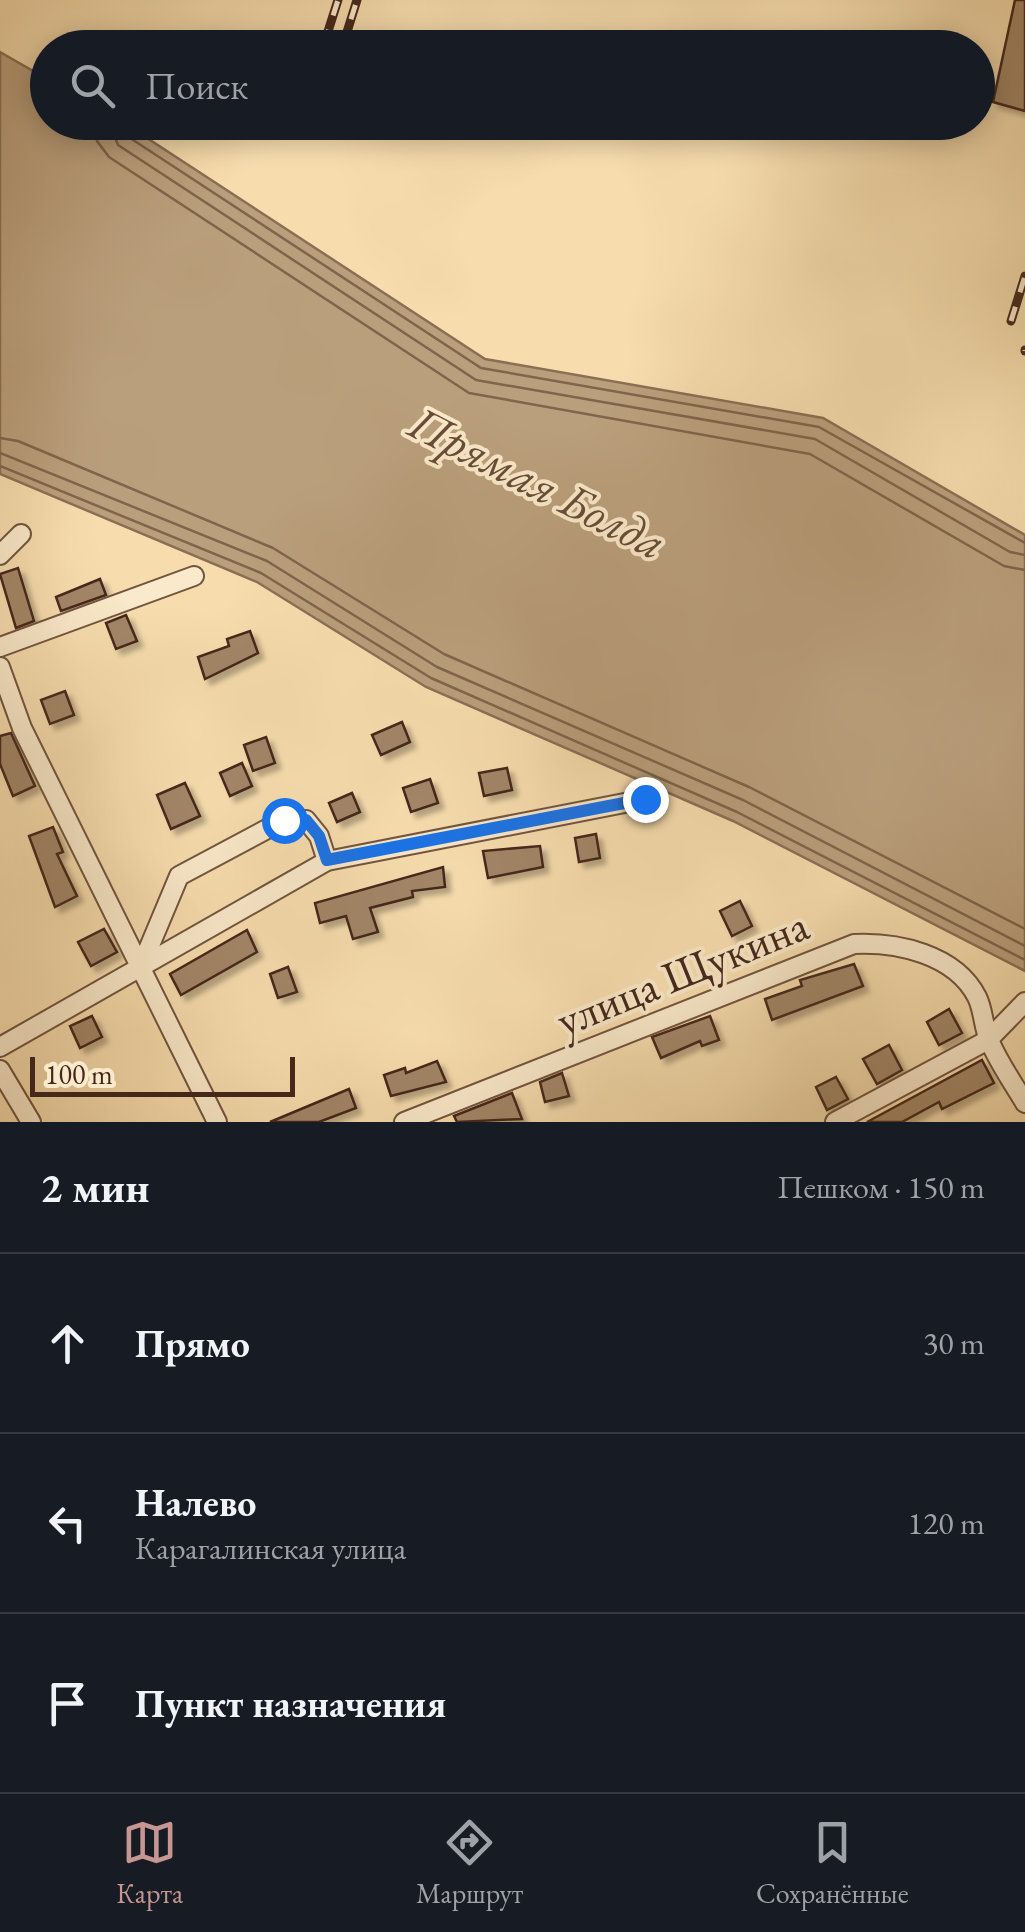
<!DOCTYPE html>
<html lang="ru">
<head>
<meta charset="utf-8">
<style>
  :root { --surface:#171b24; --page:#242831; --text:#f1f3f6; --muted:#9ea1a6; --line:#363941; --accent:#c59692 }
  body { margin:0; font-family:"EB Garamond",serif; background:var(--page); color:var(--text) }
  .scale { position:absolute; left:30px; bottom:25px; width:265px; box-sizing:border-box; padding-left:10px; border:5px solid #45281a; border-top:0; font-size:28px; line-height:35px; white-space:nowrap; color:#45281a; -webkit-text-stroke:8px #fae9ca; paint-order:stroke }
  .stop { position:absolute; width:30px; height:30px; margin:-22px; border:8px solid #1a73e8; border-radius:50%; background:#fff }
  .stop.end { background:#1a73e8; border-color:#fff; box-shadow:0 2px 10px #0008 }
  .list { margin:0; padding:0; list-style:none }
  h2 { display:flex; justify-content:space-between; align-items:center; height:130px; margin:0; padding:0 40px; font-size:42px }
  h2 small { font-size:32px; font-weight:400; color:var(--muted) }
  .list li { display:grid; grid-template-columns:65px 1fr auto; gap:30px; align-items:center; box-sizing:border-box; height:180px; padding:0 40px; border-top:2px solid var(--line) }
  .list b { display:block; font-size:38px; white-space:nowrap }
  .list p { margin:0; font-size:32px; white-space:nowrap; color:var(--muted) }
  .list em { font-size:32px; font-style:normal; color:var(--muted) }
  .icon { flex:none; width:55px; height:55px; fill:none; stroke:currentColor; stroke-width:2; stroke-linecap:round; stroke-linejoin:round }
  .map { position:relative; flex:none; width:1025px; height:1122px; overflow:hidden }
  .search { position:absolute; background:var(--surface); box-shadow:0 5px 25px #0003; left:30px; right:30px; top:30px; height:110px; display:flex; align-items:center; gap:25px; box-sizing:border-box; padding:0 35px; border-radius:55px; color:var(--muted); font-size:38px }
  .sheet { height:670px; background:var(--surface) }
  nav { display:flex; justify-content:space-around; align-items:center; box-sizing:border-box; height:140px; border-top:2px solid var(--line); background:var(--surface); font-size:28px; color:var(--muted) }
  nav a { display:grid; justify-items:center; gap:5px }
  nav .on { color:var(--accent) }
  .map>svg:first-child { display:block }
  .water { fill:#ba9f7c; stroke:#8b6f55; stroke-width:2.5 }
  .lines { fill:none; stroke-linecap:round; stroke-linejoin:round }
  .shore { stroke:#80644b; stroke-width:2.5 }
  .building { fill:#a28667; stroke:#45281a; stroke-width:2.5; filter:url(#shadow) }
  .minor-casing { stroke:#72553f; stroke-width:22 }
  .minor { stroke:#fae9ca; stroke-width:18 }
  .rail-casing { stroke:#45281a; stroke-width:9 }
  .rail { stroke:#fae9ca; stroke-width:5; stroke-dasharray:15; stroke-linecap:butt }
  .route { stroke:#1a73e8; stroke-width:12 }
  .labels { text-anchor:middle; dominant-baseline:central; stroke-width:8; stroke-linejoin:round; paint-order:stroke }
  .street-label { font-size:45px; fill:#45281a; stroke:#fae9ca }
  .water-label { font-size:48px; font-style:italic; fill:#684c37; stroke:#fae9ca }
</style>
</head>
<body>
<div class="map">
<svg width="1025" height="1122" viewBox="0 0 1025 1122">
  <defs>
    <filter id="shadow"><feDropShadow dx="5.5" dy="5.5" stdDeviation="2.5" flood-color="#0004"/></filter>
  </defs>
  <rect width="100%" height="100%" fill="#f7ddae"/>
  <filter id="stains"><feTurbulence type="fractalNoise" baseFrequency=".002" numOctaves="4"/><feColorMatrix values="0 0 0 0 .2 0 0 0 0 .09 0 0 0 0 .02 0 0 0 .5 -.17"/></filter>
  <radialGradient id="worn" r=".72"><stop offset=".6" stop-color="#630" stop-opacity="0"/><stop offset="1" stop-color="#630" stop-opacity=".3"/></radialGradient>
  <path class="water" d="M0,52l47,27 1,43 76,1 361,236 338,59 202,117v436l-292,-150 -307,-134 -169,-105 -257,-108z"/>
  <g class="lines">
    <g class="shore">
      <path d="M94,122l3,19 12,16 360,236 341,61 194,112 21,4"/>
      <path d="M109,122l9,23 358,235 339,59 195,113 15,3"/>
      <path d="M122,122l5,14 354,232 338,59 206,116"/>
      <path d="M0,438l18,3 255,107 171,106 305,133 276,142"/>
      <path d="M0,453l267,108 170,106 306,133 282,146"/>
      <path d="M0,466l261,107 170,105 306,134 288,148"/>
    </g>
  </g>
  <g class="building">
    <path d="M1015,0h10v111l-32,-9z"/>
    <path d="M18,568l16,53 -18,7 -16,-54z"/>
    <path d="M100,579l6,16 -45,16 -5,-14z"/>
    <path d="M126,615l11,26 -21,8 -10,-26z"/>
    <path d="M250,631l8,22 -53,26 -7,-22 31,-11 -2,-7z"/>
    <path d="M65,691l9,24 -24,9 -9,-24z"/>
    <path d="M402,722l8,20 -29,13 -9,-20z"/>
    <path d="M11,733l24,53 -22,10 -13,-32v-28z"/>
    <path d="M266,737l9,26 -22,8 -9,-26z"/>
    <path d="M242,763l10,23 -22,10 -10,-23z"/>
    <path d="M507,768l5,22 -28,6 -5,-23z"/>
    <path d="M430,779l8,24 -27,9 -8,-24z"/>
    <path d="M185,783l15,33 -29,13 -14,-34z"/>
    <path d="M352,793l8,19 -23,10 -8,-19z"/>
    <path d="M53,827l10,25 -6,2 20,42 -22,11 -26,-71z"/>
    <path d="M596,834l4,24 -21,4 -4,-24z"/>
    <path d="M540,846l3,21 -55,11 -5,-27z"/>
    <path d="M443,867l2,20 -33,4 1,6 -43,11 8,24 -25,7 -7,-23 -26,7 -5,-20z"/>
    <path d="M740,901l12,25 -20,10 -12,-25z"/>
    <path d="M104,929l13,23 -26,14 -13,-24z"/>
    <path d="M247,930l10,22 -76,43 -11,-21z"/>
    <path d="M854,964l9,22 -91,34 -7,-21 37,-13 -2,-6z"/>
    <path d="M288,967l9,25 -19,6 -8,-24z"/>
    <path d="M949,1009l13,24 -23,12 -12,-23z"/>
    <path d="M92,1016l10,21 -22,11 -10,-22z"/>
    <path d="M710,1016l9,24 -17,6 -2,-5 -39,17 -9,-21z"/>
    <path d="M889,1045l13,25 -25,14 -14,-25z"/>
    <path d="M982,1060l12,23 -52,26 -3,-7 -37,20h-35z"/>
    <path d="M437,1061l9,21 -55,14 -7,-21 21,-7 1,5z"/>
    <path d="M562,1073l7,23 -24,6 -5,-20z"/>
    <path d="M836,1077l12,22 -21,11 -11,-23z"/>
    <path d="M349,1089l7,19 -37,14h-49z"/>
    <path d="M512,1093l10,26 -65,3 -3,-6z"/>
  </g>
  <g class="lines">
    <defs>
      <g id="minor">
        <path d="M0,555l21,-21"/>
        <path d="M0,647l194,-71"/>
        <path d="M0,667l22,61 195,394"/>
        <path d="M140,969l39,-93 105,-56h22l13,16 8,25"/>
        <path d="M0,1047l327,-186 318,-62"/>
        <path d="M0,1070l31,52"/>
        <path d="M404,1122l450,-178c43,-2 101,10 123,53 7,14 6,31 13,45 9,21 23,41 35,61"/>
        <path d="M835,1122l153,-82 37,-38"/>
      </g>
    </defs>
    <use href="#minor" class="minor-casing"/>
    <use href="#minor" class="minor"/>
    <defs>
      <g id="rail">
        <path d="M324,44l14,-44"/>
        <path d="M342,48l15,-48"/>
        <path d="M1011,321l14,-45"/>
        <path d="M1025,351v-1"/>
      </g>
    </defs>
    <use href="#rail" class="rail-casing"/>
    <use href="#rail" class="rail"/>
  </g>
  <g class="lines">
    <path class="route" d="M284,820h22l13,16 8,24 318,-61"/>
  </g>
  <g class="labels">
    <g class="street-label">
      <text transform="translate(682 972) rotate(-22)">улица Щукина</text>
    </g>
    <g class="water-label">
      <text transform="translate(538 482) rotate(27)">Прямая Болда</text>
    </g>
  </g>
  <rect width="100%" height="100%" filter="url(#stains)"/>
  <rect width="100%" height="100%" fill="url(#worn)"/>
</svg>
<div class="scale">100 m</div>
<div class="stop" style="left:284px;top:820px"></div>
<div class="stop end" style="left:645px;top:799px"></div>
<div class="search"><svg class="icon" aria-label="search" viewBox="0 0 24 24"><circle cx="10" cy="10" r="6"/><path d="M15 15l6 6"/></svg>Поиск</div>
</div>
<section class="sheet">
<h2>2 мин<small>Пешком · 150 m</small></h2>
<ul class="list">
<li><svg class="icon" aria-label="ahead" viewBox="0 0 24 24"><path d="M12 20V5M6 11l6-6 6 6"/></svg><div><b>Прямо</b></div><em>30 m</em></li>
<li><svg class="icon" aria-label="left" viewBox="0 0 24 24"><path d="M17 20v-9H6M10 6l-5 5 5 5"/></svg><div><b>Налево</b><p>Карагалинская улица</p></div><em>120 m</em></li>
<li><svg class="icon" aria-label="arrive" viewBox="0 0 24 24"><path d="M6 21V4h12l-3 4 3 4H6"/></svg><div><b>Пункт назначения</b></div></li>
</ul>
</section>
<nav>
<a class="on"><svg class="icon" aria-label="map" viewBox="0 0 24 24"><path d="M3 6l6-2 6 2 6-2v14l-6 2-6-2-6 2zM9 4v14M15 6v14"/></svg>Карта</a>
<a><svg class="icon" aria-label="directions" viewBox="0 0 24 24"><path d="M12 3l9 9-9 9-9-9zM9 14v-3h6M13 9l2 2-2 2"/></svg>Маршрут</a>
<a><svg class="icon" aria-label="saved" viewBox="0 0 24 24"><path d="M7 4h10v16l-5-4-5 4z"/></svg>Сохранённые</a>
</nav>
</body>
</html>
